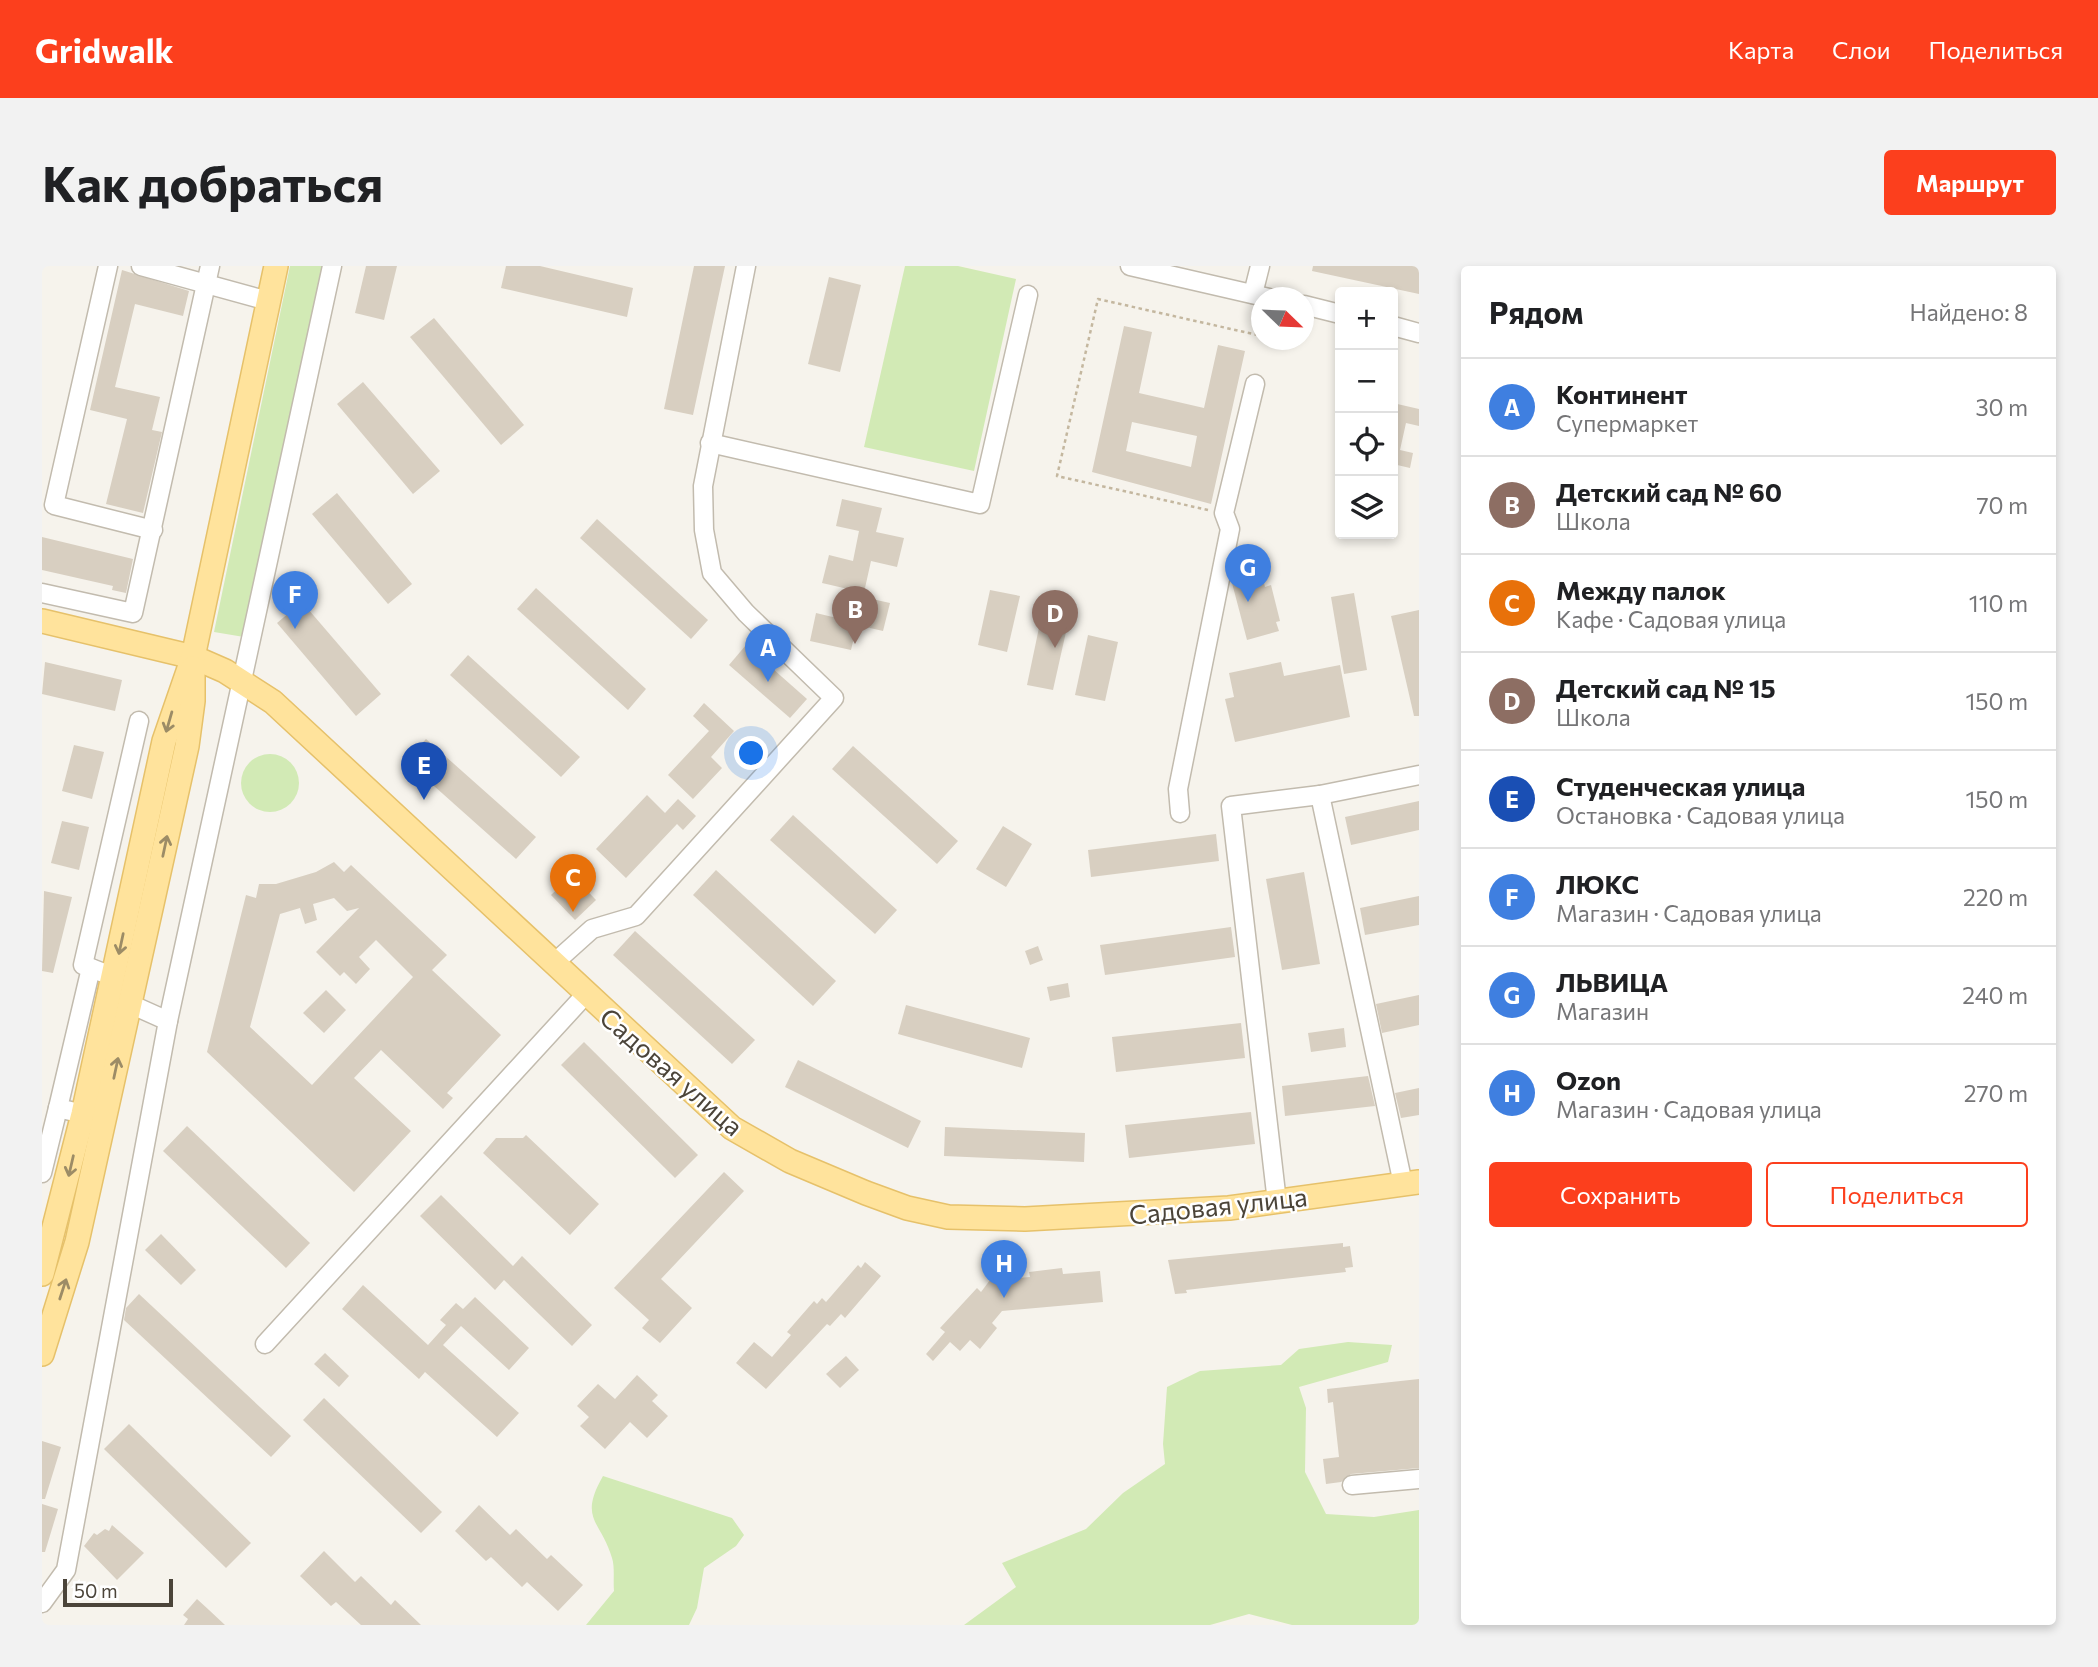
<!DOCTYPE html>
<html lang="ru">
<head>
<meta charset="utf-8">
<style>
  :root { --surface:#fff; --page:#f2f2f2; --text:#202124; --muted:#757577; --line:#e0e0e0; --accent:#fc3f1d }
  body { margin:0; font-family:Commissioner,sans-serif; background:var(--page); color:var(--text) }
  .controls { position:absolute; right:21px; top:21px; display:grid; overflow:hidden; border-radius:7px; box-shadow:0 4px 10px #0003 }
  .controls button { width:63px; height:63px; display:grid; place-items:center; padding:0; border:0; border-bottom:2px solid var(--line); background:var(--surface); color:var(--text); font:35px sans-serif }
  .compass { position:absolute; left:1209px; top:21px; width:63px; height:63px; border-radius:50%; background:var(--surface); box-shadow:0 4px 10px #0003; rotate:113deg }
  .scale { position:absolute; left:21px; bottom:18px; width:110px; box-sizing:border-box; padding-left:7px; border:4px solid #4b4439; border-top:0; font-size:19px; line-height:24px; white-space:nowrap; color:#4b4439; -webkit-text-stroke:5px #fff; paint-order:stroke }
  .you { position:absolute; left:710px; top:488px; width:24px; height:24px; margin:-18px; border:5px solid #fff; border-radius:50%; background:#1a73e8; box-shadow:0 0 0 10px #1a73e833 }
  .badge { display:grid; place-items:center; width:46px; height:46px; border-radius:50%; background:var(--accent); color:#fff; font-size:23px; font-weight:700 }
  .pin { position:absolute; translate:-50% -58px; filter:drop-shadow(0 2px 4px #0008) }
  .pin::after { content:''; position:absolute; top:37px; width:24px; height:21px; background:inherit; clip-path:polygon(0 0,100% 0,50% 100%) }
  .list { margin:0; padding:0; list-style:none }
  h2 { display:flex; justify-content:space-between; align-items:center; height:91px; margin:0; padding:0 28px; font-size:30px }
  h2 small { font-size:23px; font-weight:400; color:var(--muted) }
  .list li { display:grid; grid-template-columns:46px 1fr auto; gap:21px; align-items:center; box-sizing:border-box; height:98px; padding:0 28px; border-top:2px solid var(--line) }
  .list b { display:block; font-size:26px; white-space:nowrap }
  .list p { margin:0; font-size:23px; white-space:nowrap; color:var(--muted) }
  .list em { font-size:23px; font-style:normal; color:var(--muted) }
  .actions { display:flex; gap:14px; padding:21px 28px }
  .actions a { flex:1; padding:16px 0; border:2px solid var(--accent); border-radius:7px; text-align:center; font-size:24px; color:var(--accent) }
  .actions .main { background:var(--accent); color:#fff }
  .icon { flex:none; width:38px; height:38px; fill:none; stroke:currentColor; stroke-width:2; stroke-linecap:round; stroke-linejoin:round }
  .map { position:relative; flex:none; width:1377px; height:1359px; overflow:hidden; border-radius:7px }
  header { display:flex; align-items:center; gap:42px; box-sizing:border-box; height:98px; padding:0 35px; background:var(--accent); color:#fff }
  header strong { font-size:33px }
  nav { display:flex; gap:38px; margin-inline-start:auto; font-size:24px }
  .intro { display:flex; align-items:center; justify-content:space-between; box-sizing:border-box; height:168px; padding:0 42px }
  h1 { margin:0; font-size:49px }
  .button { padding:18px 32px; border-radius:7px; background:var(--accent); color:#fff; font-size:24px; font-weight:700 }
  main { display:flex; gap:42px; padding:0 42px }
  aside { flex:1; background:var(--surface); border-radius:7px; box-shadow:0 4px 10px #0003 }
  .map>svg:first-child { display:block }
  .green { fill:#d2eab5 }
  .building { fill:#d8cfc1; fill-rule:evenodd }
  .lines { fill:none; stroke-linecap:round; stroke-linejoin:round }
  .minor-casing { stroke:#c2bbae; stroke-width:21 }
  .major-casing { stroke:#e6c16a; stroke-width:26 }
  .path { stroke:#c4b79f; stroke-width:2.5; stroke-dasharray:3.5 3.5; stroke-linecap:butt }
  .minor { stroke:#fff; stroke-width:18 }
  .major { stroke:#ffe39c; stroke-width:23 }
  .oneway { stroke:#9c8c66 }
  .labels { text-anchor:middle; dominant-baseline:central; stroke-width:5; stroke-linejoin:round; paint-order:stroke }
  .street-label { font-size:26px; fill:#4b4439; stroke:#fff }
</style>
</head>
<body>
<header>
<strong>Gridwalk</strong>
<nav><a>Карта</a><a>Слои</a><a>Поделиться</a></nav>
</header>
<div class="intro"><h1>Как добраться</h1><a class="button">Маршрут</a></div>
<main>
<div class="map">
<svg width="1377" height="1359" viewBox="0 0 1377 1359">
  <rect width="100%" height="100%" fill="#f6f3ec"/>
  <g class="green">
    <path d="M248,0h34l-80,371 -30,-5z"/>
    <path d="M863,0h53l58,13 -42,192 -110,-24z"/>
    <circle cx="228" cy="517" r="29"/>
    <path d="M1306,1076l44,3 -4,17 -89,25 7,21 -1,64 21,42 48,3 45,-7v115h-127l-43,-11 -39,11h-246l52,-38 -14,-24 84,-34 37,-36 42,-29 -2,-20 4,-57 33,-16 81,-6 18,-16z"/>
    <path d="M561,1210l129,42 12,17 -8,11 -32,22 -7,40 -8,17h-103l28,-34c-1,-10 1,-24 -2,-33 -11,-38 -34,-38 -9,-82z"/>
  </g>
  <g class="building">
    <path d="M324,0h31l-13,54 -29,-7z"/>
    <path d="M464,0h34l93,22 -6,29 -126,-29z"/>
    <path d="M652,0h31l-32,149 -29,-6z"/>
    <path d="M1271,0h106v28l-107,-23z"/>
    <path d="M80,4l67,21 -6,25 -48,-12 -20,83 45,10 -8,33 10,2 -19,81 -37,-9 21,-85 -37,-9z"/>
    <path d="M787,11l32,8 -21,87 -32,-8z"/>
    <path d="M392,52l90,107 -23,20 -91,-108z"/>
    <path d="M1082,60l28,6 -13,61 65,15 14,-63 27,6 -34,153 -119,-32zM1090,156l65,14 -6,31 -65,-16z"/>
    <path d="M321,116l77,89 -27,23 -76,-90z"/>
    <path d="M1351,137l26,6v17l-13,-3 -6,27 13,3 -3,15 -17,-4z"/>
    <path d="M295,227l75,91 -24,20 -76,-90z"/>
    <path d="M800,233l40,9 -6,24 28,6 -7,29 -26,-6 -8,36 27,6 -7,28 -26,-6 -6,25 -41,-9 6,-28 25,6 7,-30 -26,-6 7,-28 24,6 6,-30 -23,-5z"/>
    <path d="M555,253l111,101 -17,19 -111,-101z"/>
    <path d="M0,271l91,22 -7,34 -14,-3 1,-4 -71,-16z"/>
    <path d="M1220,309l3,12 6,-2 9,36 -4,1 3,9 -32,9 -15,-57z"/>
    <path d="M494,322l110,101 -18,21 -111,-101z"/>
    <path d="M948,324l30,6 -13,56 -29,-7z"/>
    <path d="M1312,327l13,77 -23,4 -13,-77z"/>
    <path d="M1003,333l27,6 -19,85 -26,-5z"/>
    <path d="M260,336l79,92 -25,22 -79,-93z"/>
    <path d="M1377,344v106h-5l-23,-100z"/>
    <path d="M1046,369l30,7 -13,59 -30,-6z"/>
    <path d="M704,379l61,54 -17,19 -61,-53z"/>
    <path d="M426,389l112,102 -19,20 -111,-102z"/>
    <path d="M3,396l77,18 -7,31 -73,-17z"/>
    <path d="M1239,396l3,14 56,-11 10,52 -115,25 -10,-43 9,-2 -5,-24z"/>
    <path d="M662,437l30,28 -23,26 11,11 -29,31 -25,-24 41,-44 -16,-15z"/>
    <path d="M384,473l110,98 -20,22 -110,-98z"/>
    <path d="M32,479l30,7 -12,47 -30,-8z"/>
    <path d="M811,480l105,95 -21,23 -105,-95z"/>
    <path d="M605,529l18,18 13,-14 18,17 -13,14 -6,-6 -51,54 -30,-29z"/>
    <path d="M1377,535v29l-68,15 -6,-28z"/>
    <path d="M751,549l104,95 -22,24 -105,-94z"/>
    <path d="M20,555l27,6 -10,43 -28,-7z"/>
    <path d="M961,560l29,18 -26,43 -30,-18z"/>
    <path d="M1174,568l3,27 -128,16 -3,-27z"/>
    <path d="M292,596l10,10 7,-7 96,90 -15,15 69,65 -54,58 6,5 -10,11 -62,-59 -27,28 57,53 -57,61 -147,-140 39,-157 10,3 3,-14h17l40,-12zM292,632l13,13 12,-3 -43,44 24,24 4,-4 12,12 14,-15 -11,-12 17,-17 37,37 -101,108 -62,-58 30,-113 20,-6 5,16 12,-4 -4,-16z"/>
    <path d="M674,604l120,111 -23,25 -120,-111z"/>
    <path d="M1262,606l16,92 -38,6 -16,-91z"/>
    <path d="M530,609l24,25 -21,20 -24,-25z"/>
    <path d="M2,625l28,6 -19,76 -11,-2z"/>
    <path d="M1377,630v29l-54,10 -5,-27z"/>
    <path d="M1189,661l4,30 -130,18 -5,-30z"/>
    <path d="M593,665l120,109 -23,24 -119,-109z"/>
    <path d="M996,680l5,14 -13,5 -5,-14z"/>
    <path d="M1026,717l2,14 -20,4 -3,-14z"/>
    <path d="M284,724l20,20 -22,23 -21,-20z"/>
    <path d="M1377,729v30l-37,8 -6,-29z"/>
    <path d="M864,739l124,33 -8,30 -124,-34z"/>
    <path d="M1199,757l4,35 -129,14 -4,-35z"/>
    <path d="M1302,762l2,19 -35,5 -3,-19z"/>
    <path d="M542,776l114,113 -23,23 -114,-113z"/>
    <path d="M756,794l123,61 -13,27 -123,-61z"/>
    <path d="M1326,810l7,30 -90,10 -3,-30z"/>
    <path d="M1377,822v27l-18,3 -6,-25z"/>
    <path d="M1209,846l4,32 -126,14 -4,-33z"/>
    <path d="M145,860l123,117 -24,25 -123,-117z"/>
    <path d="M903,861l140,6 -1,29 -140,-6z"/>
    <path d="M484,869l73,69 -29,31 -87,-82 13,-15h27z"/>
    <path d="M682,906l20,19 -83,88 31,29 -32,35 -18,-15 7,-8 -35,-32z"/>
    <path d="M399,929l72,71 9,-10 70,69 -20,21 -68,-66 -9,10 -75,-74z"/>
    <path d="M119,968l35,36 -15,15 -36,-35z"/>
    <path d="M1301,977v4l7,-1 3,21 -8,1 1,4 -160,18 1,3 -12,1 -7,-34z"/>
    <path d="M823,996l16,14 -36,42 -4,-4 -11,12 -3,-2 -61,65 -30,-26 18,-21 18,15 19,-22 -4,-3 27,-31 3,3 5,-6 4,4 32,-37 3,3z"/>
    <path d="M1020,1002l1,6 37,-3 3,31 -101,9 -10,12 5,5 -17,21 -10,-9 -10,11 -10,-9 -17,19 -7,-7 19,-22 -5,-4 37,-40 4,4 12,-16 14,-2 1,5 22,-2 -1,-5z"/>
    <path d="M321,1019l65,60 18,-20 -6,-5 16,-17 7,6 12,-12 54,51 -20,22 -48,-44 -18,19 76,68 -22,24 -72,-65 -6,7 -77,-70z"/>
    <path d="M97,1028l152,142 -20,21 -147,-137 2,-12z"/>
    <path d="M283,1087l24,23 -10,11 -25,-23z"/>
    <path d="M804,1090l13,14 -19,18 -14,-14z"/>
    <path d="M595,1109l21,20 -6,6 16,15 -21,22 -17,-16 -25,27 -25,-23 9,-9 -12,-11 21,-22 17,15z"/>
    <path d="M1377,1113v89l-68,6 -10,8 -15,2 -3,-25 16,-2 -6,-55 -5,1 -1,-14z"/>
    <path d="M282,1132l118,114 -21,21 -118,-113z"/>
    <path d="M87,1158l122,119 -25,25 -122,-119z"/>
    <path d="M0,1175l19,6 -16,52h-3z"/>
    <path d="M0,1238l16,5 -13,43h-3z"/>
    <path d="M437,1239l31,30 6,-6 31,30 4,-4 32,30 -25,26 -31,-29 -5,5 -31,-30 -5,4 -31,-30z"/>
    <path d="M70,1259l32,28 -27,27 -33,-34 10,-13 3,2 8,-6 4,2z"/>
    <path d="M282,1285l31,31 6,-6 30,29 4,-5 26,25h-60l-25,-23 -5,4 -31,-30z"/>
    <path d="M155,1333l12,11 16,15h-41l4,-6 -5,-4z"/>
  </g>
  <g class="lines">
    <defs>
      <g id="minor">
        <path d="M66,0l-54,239 99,25"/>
        <path d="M99,0l127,35"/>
        <path d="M1088,0l139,32"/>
        <path d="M1211,28l7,-28"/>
        <path d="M1262,39l36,9"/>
        <path d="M1351,60l26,7"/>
        <path d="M668,177l270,61 48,-209"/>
        <path d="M0,327l91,20 77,-347"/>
        <path d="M1278,529l83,389"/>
        <path d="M1138,547l-2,-24 52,-260 -6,-16 31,-129"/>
        <path d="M511,698l39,-35 44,-13 198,-218 -88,-85 -34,-40 -8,-43 -1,-44 43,-220"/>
        <path d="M72,711l-31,-12 56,-244"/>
        <path d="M126,755l164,-755"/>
        <path d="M41,848l-25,-6 33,-140"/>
        <path d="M0,907l16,-65"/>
        <path d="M1235,936l-46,-396 89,-11 99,-20"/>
        <path d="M223,1078l321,-350"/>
        <path d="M1310,1219l67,-6"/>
        <path d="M0,1337l24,-33 102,-549 -38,-17"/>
      </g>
      <g id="major">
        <path d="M0,355l151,36 32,14 48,31 459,426 58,33 76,32 41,15 41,9 77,2 204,-11 190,-26"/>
        <path d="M0,1008l41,-160 81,-373 29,-84 83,-391"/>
        <path d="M0,1088l35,-112 110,-496 6,-45v-33"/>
      </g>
    </defs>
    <use href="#minor" class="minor-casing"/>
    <use href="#major" class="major-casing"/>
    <g class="path">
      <path d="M1236,74l21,4"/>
      <path d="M1166,244l-151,-34 41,-177 164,37"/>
    </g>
    <use href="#minor" class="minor"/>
    <use href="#major" class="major"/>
  </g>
  <defs><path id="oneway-shaft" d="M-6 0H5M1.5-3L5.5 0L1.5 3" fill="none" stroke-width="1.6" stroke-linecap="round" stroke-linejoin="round" transform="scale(1.75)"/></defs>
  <g class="oneway">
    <use href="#oneway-shaft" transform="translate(127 456) rotate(106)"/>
    <use href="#oneway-shaft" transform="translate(123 580) rotate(-78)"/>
    <use href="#oneway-shaft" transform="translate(79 678) rotate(102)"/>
    <use href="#oneway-shaft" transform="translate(74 802) rotate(-78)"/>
    <use href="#oneway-shaft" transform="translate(29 900) rotate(103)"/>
    <use href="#oneway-shaft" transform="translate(21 1023) rotate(-72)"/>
  </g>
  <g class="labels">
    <g class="street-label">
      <text transform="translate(630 805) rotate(41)">Садовая улица</text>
      <text transform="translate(1176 939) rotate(-6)">Садовая улица</text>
    </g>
  </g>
</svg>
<div class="controls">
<button>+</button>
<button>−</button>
<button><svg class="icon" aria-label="locate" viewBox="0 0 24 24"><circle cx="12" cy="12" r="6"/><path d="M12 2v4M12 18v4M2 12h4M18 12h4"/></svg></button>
<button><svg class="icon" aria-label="layers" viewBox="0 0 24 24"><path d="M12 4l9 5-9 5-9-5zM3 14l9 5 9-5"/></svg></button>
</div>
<svg class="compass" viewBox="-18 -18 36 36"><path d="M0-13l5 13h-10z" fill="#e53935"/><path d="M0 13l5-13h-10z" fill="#757577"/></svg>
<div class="scale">50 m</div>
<div class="you"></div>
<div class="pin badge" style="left:726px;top:416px;background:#3f7fe0">A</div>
<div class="pin badge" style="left:813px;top:378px;background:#8d6e63">B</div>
<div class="pin badge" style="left:531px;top:646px;background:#e8710a">C</div>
<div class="pin badge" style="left:1013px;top:382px;background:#8d6e63">D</div>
<div class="pin badge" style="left:382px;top:534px;background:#1a4fb4">E</div>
<div class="pin badge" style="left:253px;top:363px;background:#3f7fe0">F</div>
<div class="pin badge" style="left:1206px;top:336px;background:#3f7fe0">G</div>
<div class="pin badge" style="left:962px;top:1032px;background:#3f7fe0">H</div>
</div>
<aside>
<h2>Рядом<small>Найдено: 8</small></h2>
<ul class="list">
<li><span class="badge" style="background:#3f7fe0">A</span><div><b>Континент</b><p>Супермаркет</p></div><em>30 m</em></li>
<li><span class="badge" style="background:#8d6e63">B</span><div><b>Детский сад № 60</b><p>Школа</p></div><em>70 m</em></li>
<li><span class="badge" style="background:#e8710a">C</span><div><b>Между палок</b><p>Кафе · Садовая улица</p></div><em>110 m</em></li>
<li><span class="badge" style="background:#8d6e63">D</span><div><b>Детский сад № 15</b><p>Школа</p></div><em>150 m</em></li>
<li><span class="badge" style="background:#1a4fb4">E</span><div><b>Студенческая улица</b><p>Остановка · Садовая улица</p></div><em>150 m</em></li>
<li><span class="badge" style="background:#3f7fe0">F</span><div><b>ЛЮКС</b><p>Магазин · Садовая улица</p></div><em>220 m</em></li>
<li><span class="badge" style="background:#3f7fe0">G</span><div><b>ЛЬВИЦА</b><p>Магазин</p></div><em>240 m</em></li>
<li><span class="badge" style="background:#3f7fe0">H</span><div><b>Ozon</b><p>Магазин · Садовая улица</p></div><em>270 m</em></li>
</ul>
<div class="actions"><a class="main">Сохранить</a><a>Поделиться</a></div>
</aside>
</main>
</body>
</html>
